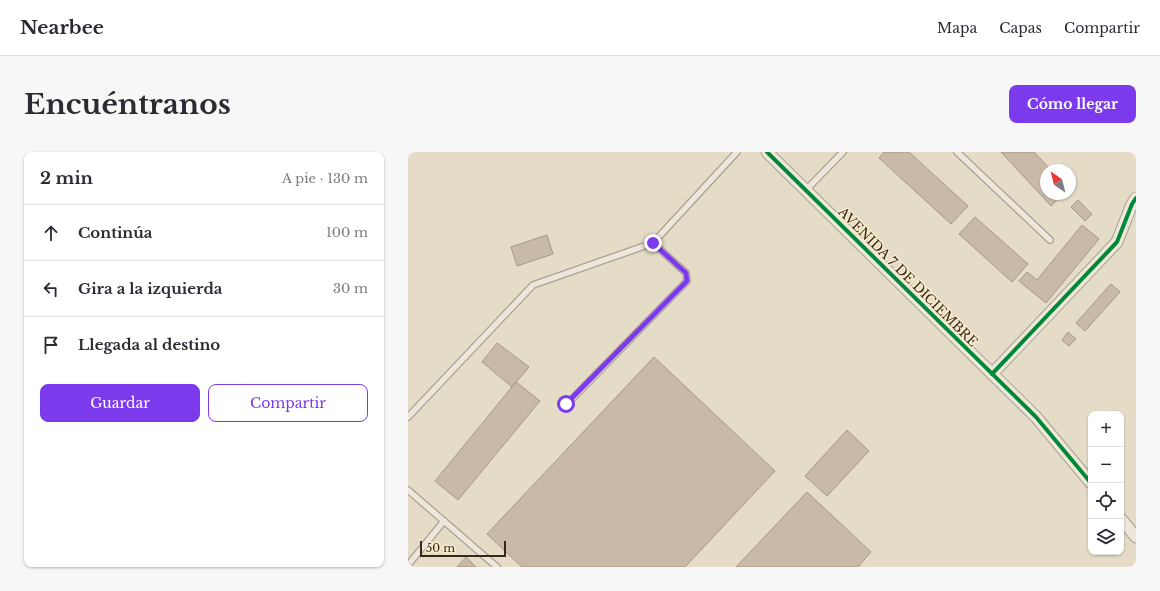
<!DOCTYPE html>
<html lang="es">
<head>
<meta charset="utf-8">
<style>
  :root { --surface:#fff; --page:#f7f7f7; --text:#2b2b33; --muted:#7c7c81; --line:#e1e1e2; --accent:#7c3aed }
  body { margin:0; font-family:"Libre Baskerville",serif; background:var(--page); color:var(--text) }
  .controls { position:absolute; right:12px; bottom:12px; display:grid; overflow:hidden; border-radius:8px; box-shadow:0 1px 3px #0004 }
  .controls button { width:36px; height:36px; display:grid; place-items:center; padding:0; border:0; border-bottom:1px solid var(--line); background:var(--surface); color:var(--text); font:20px sans-serif }
  .compass { position:absolute; left:632px; top:12px; width:36px; height:36px; border-radius:50%; background:var(--surface); box-shadow:0 1px 3px #0004; rotate:325deg }
  .scale { position:absolute; left:12px; bottom:10px; width:86px; box-sizing:border-box; padding-left:4px; border:2px solid #37281a; border-top:0; font-size:11px; line-height:14px; white-space:nowrap; color:#37281a; -webkit-text-stroke:3px #f8ebcc; paint-order:stroke }
  .stop { position:absolute; width:12px; height:12px; margin:-9px; border:3px solid #7c3aed; border-radius:50%; background:#fff }
  .stop.end { background:#7c3aed; border-color:#fff; box-shadow:0 1px 4px #0008 }
  .list { margin:0; padding:0; list-style:none }
  h2 { display:flex; justify-content:space-between; align-items:center; height:52px; margin:0; padding:0 16px; font-size:17px }
  h2 small { font-size:13px; font-weight:400; color:var(--muted) }
  .list li { display:grid; grid-template-columns:26px 1fr auto; gap:12px; align-items:center; box-sizing:border-box; height:56px; padding:0 16px; border-top:1px solid var(--line) }
  .list b { display:block; font-size:15px; white-space:nowrap }
  .list em { font-size:13px; font-style:normal; color:var(--muted) }
  .actions { display:flex; gap:8px; padding:12px 16px }
  .actions a { flex:1; padding:9px 0; border:1px solid var(--accent); border-radius:8px; text-align:center; font-size:14px; color:var(--accent) }
  .actions .main { background:var(--accent); color:#fff }
  .icon { flex:none; width:22px; height:22px; fill:none; stroke:currentColor; stroke-width:2; stroke-linecap:round; stroke-linejoin:round }
  .map { position:relative; flex:none; width:728px; height:415px; overflow:hidden; border-radius:8px }
  header { display:flex; align-items:center; gap:24px; box-sizing:border-box; height:56px; padding:0 20px; background:var(--surface); border-bottom:1px solid var(--line) }
  header strong { font-size:19px }
  nav { display:flex; gap:22px; margin-inline-start:auto; font-size:14px }
  .intro { display:flex; align-items:center; justify-content:space-between; box-sizing:border-box; height:96px; padding:0 24px }
  h1 { margin:0; font-size:28px }
  .button { padding:10px 18px; border-radius:8px; background:var(--accent); color:#fff; font-size:14px; font-weight:700 }
  main { display:flex; gap:24px; padding:0 24px }
  aside { flex:1; background:var(--surface); border-radius:8px; box-shadow:0 1px 3px #0004 }
  .map>svg:first-child { display:block }
  .building { fill:#c9b9a9; stroke:#a59788 }
  .lines { fill:none; stroke-linecap:round; stroke-linejoin:round }
  .service-casing { stroke:#a9a092; stroke-width:8 }
  .minor-casing { stroke:#a9a092; stroke-width:13 }
  .service { stroke:#ece6db; stroke-width:5.5 }
  .minor { stroke:#ece6db; stroke-width:11 }
  .cycleway-casing { stroke:#f8ebcc; stroke-width:6 }
  .cycleway { stroke:#00873e; stroke-width:4 }
  .route { stroke:#7c3aed; stroke-width:5 }
  .labels { text-anchor:middle; dominant-baseline:central; stroke-width:3; stroke-linejoin:round; paint-order:stroke }
  .street-label { font-size:13px; fill:#37281a; stroke:#f8ebcc }
</style>
</head>
<body>
<header>
<strong>Nearbee</strong>
<nav><a>Mapa</a><a>Capas</a><a>Compartir</a></nav>
</header>
<div class="intro"><h1>Encuéntranos</h1><a class="button">Cómo llegar</a></div>
<main>
<aside>
<h2>2 min<small>A pie · 130 m</small></h2>
<ul class="list">
<li><svg class="icon" aria-label="ahead" viewBox="0 0 24 24"><path d="M12 20V5M6 11l6-6 6 6"/></svg><div><b>Continúa</b></div><em>100 m</em></li>
<li><svg class="icon" aria-label="left" viewBox="0 0 24 24"><path d="M17 20v-9H6M10 6l-5 5 5 5"/></svg><div><b>Gira a la izquierda</b></div><em>30 m</em></li>
<li><svg class="icon" aria-label="arrive" viewBox="0 0 24 24"><path d="M6 21V4h12l-3 4 3 4H6"/></svg><div><b>Llegada al destino</b></div></li>
</ul>
<div class="actions"><a class="main">Guardar</a><a>Compartir</a></div>
</aside>
<div class="map">
<svg width="728" height="415" viewBox="0 0 728 415">
  <rect width="100%" height="100%" fill="#e5dcc8"/>
  <g class="building">
    <path d="M476,0h25l59,54 -17,18 -72,-66z"/>
    <path d="M593,0h33l17,18h-5v24h17l-12,12z"/>
    <path d="M670,48l14,14 -7,7 -14,-14z"/>
    <path d="M567,65l53,47 -16,18 -53,-48z"/>
    <path d="M674,73l17,14 -53,64 -27,-22 8,-9 10,8z"/>
    <path d="M139,83l6,19 -36,12 -6,-19z"/>
    <path d="M703,132l9,8 -35,39 -9,-8z"/>
    <path d="M660,180l8,7 -7,7 -7,-6z"/>
    <path d="M89,191l32,24 -17,20 -30,-25z"/>
    <path d="M246,205l121,114 -90,96h-163l-35,-33z"/>
    <path d="M108,230l24,19 -82,99 -23,-19z"/>
    <path d="M439,278l22,21 -42,45 -22,-20z"/>
    <path d="M399,340l64,60 -13,15h-122z"/>
    <path d="M58,405l10,10h-19z"/>
  </g>
  <g class="lines">
    <defs>
      <g id="service">
        <path d="M549,0l93,88"/>
        <path d="M398,38l37,-38"/>
        <path d="M159,252l120,-123 -1,-8 -33,-30"/>
        <path d="M0,265l125,-132 120,-42 84,-91"/>
        <path d="M0,338l89,77"/>
        <path d="M0,413l36,-44"/>
      </g>
      <g id="minor">
        <path d="M359,0l269,265 55,66"/>
        <path d="M584,222l125,-132 15,-38 4,-6"/>
        <path d="M713,367l15,18"/>
      </g>
    </defs>
    <use href="#service" class="service-casing"/>
    <use href="#minor" class="minor-casing"/>
    <use href="#service" class="service"/>
    <use href="#minor" class="minor"/>
    <defs>
      <g id="cycleway">
        <path d="M359,0l269,265 55,66"/>
        <path d="M584,222l125,-132 15,-38 4,-6"/>
      </g>
    </defs>
    <use href="#cycleway" class="cycleway-casing"/>
    <use href="#cycleway" class="cycleway"/>
  </g>
  <g class="lines">
    <path class="route" d="M158,252l121,-123 -1,-8 -33,-30"/>
  </g>
  <g class="labels">
    <g class="street-label">
      <text transform="translate(500 125) rotate(45)">AVENIDA 7 DE DICIEMBRE</text>
    </g>
  </g>
</svg>
<div class="controls">
<button>+</button>
<button>−</button>
<button><svg class="icon" aria-label="locate" viewBox="0 0 24 24"><circle cx="12" cy="12" r="6"/><path d="M12 2v4M12 18v4M2 12h4M18 12h4"/></svg></button>
<button><svg class="icon" aria-label="layers" viewBox="0 0 24 24"><path d="M12 4l9 5-9 5-9-5zM3 14l9 5 9-5"/></svg></button>
</div>
<svg class="compass" viewBox="-18 -18 36 36"><path d="M0-13l5 13h-10z" fill="#e53935"/><path d="M0 13l5-13h-10z" fill="#7c7c81"/></svg>
<div class="scale">50 m</div>
<div class="stop" style="left:158px;top:252px"></div>
<div class="stop end" style="left:245px;top:91px"></div>
</div>
</main>
</body>
</html>
